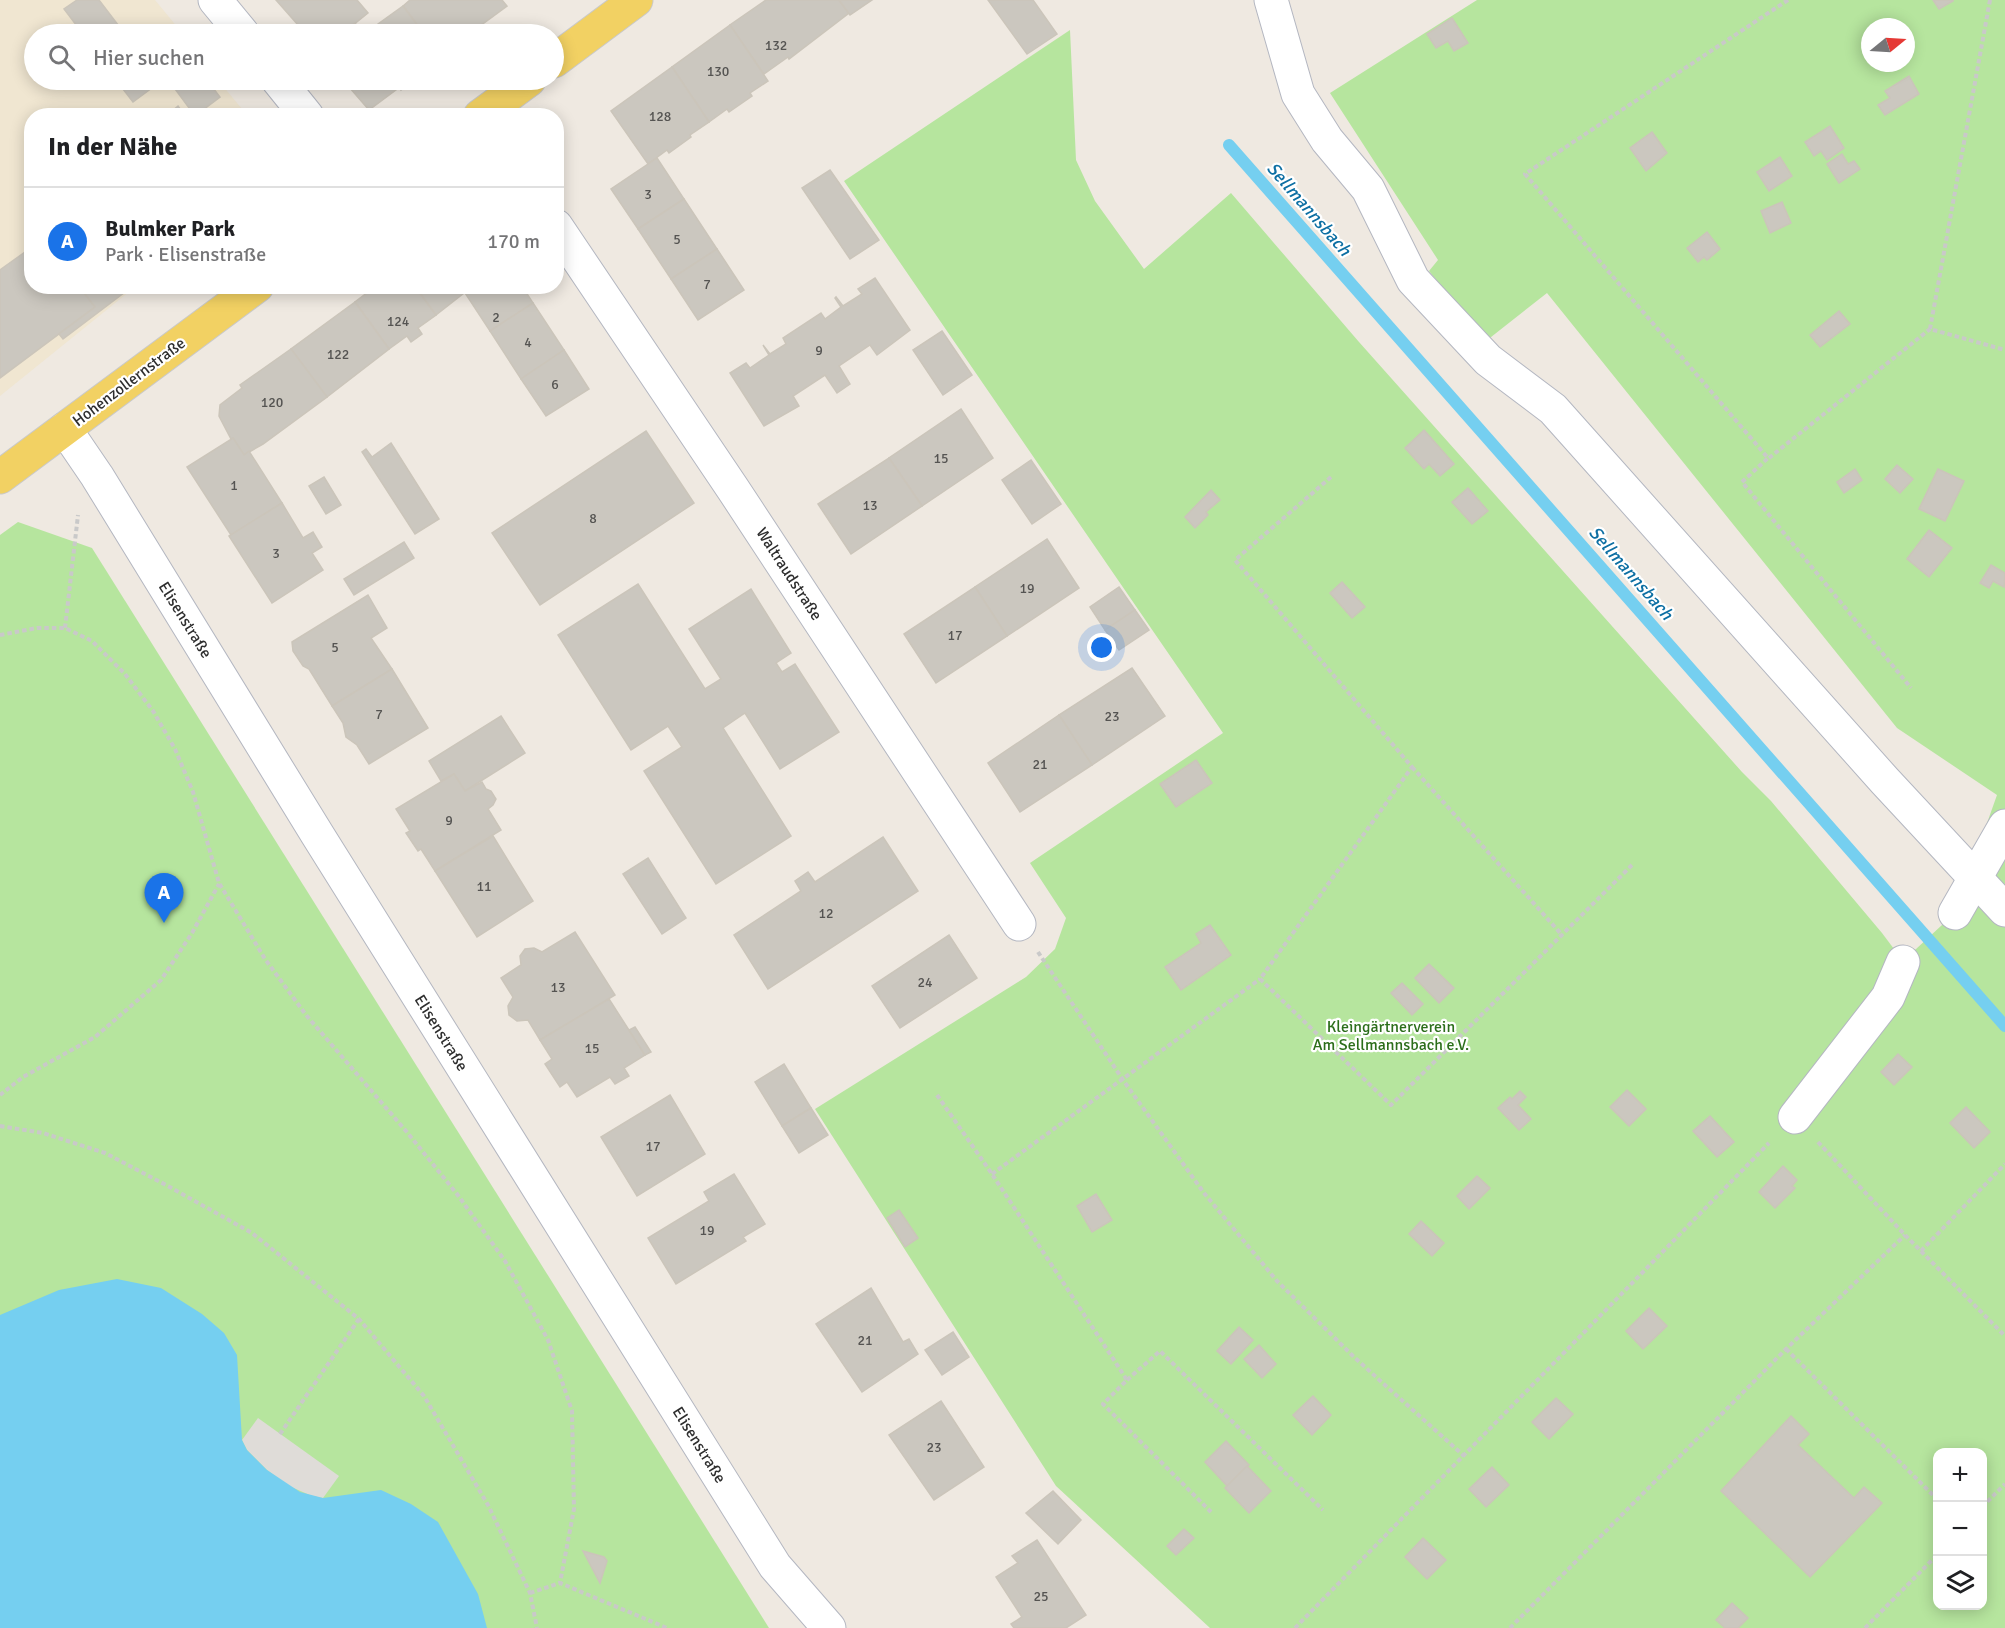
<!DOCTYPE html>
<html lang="de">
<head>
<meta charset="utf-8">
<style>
  :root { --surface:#fff; --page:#f6f6f6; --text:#202124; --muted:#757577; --line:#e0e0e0; --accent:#1a73e8 }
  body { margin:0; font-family:Signika,sans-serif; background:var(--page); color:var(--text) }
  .controls { position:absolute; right:18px; bottom:18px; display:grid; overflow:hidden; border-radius:12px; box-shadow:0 3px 15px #0003 }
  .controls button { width:54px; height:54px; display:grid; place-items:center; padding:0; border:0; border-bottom:2px solid var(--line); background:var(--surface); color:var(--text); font:30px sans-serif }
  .compass { position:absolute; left:1861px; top:18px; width:54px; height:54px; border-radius:50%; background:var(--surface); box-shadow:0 3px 15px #0003; rotate:72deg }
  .you { position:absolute; left:1102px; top:648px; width:21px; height:21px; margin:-15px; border:4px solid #fff; border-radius:50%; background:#1a73e8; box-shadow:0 0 0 9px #1a73e833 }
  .badge { display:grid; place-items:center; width:39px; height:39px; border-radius:50%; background:var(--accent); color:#fff; font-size:20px; font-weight:700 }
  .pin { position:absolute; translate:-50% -50px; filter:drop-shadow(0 2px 3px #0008) }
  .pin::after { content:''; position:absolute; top:32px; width:21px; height:18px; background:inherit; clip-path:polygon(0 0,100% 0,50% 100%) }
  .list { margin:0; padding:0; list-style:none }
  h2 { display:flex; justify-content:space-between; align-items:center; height:78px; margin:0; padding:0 24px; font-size:26px }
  h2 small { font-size:20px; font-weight:400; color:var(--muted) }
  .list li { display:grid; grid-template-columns:39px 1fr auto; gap:18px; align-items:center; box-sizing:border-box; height:108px; padding:0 24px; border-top:2px solid var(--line) }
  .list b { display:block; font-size:22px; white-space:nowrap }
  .list p { margin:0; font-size:20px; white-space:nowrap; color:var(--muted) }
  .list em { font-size:20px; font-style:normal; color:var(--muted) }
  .icon { flex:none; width:33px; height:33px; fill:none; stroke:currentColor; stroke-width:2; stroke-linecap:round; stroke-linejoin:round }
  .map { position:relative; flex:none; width:2005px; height:1628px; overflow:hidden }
  .search { position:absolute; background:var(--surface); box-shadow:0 3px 15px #0003; left:24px; top:24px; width:540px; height:66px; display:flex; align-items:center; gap:15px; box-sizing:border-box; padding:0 21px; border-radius:33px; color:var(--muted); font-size:22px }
  .panel { position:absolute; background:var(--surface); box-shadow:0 3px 15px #0003; left:24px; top:108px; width:540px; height:186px; border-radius:24px }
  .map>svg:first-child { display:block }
  .education { fill:#f0e6d1 }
  .green { fill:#b6e59e; fill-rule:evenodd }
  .plaza { fill:#dfdcd8 }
  .water { fill:#75cff0 }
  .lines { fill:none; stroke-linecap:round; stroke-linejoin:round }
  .stream { stroke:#75cff0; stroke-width:12 }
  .building { fill:#cbc7bf; stroke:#cbc5ba; stroke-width:1.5 }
  .minor-casing { stroke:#b4b7c1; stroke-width:35 }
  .major-casing { stroke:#c9c9c9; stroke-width:35 }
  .path { stroke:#c9c9c9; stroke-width:4; stroke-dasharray:4.5 3; stroke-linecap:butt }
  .minor { stroke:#fff; stroke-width:33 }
  .major { stroke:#f2d163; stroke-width:33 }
  .labels { text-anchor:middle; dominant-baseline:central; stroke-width:4.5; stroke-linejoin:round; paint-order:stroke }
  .number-label { font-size:14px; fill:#555452 }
  .street-label { font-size:16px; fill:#2e2e2e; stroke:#fff }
  .park-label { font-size:16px; fill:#2c6e1b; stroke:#fff }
  .water-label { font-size:18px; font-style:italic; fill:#0d6fa3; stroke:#fff }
</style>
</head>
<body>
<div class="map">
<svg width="2005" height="1628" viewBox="0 0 2005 1628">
  <rect width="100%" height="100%" fill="#efe9e1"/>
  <path class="education" d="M0,0h155l28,34h-149v46h184l29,35 -215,1v170l103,1 -135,109z"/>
  <g class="green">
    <path d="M1477,0h528v1628h-795l-154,-142 -241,-377 211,-132 29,-28 11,-31 -36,-55 193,-130 -379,-552 226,-151 6,130 19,41 49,68 87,-76 128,149 383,430 29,29 111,132 21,28 52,-48 42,-118 -100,-67 -350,-435 -61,48 -57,-70 9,-11 -108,-167zM1870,27h36v36h-36zM1938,1452h44v154h-44z"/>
    <path d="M18,522l74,26 677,1080h-769v-1093z"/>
  </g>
  <path class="plaza" d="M258,1418l81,58 -16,22 -11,-2 -23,-10 -22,-16 -20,-20 -5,-10z"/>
  <path class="water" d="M117,1279l44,9 41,26 22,19 13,22 5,85 5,10 20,20 33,22 23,6 58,-8 30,14 27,18 40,72 9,34h-487v-313l59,-25z"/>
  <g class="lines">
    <path class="stream" d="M1229,145l776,881"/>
  </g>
  <g class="building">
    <path d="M77,0h22l26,34h-42l-19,-25z"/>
    <path d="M276,0h81l11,13 -26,21h-36z"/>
    <path d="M410,0h92l5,6 -38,28h-45l-21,-28z"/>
    <path d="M766,0h73l10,13 -60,46 -1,-2 -24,17 -34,-49z"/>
    <path d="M839,0h33l-22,15z"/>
    <path d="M988,0h45l24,34 -30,20z"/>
    <path d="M1933,0h20v1l-14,8z"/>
    <path d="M403,6l21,28h-82l13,-11 9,11z"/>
    <path d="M1452,18l16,25 -14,8 -6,-10 -12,7 -9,-14z"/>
    <path d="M730,25l38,56 -18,12 2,3 -23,16 -2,-3 -18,13 -37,-55z"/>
    <path d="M672,67l37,55 -19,13 1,2 -22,16 -2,-3 -19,14 -37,-53z"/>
    <path d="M1909,76l10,18 -34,21 -7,-10 12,-7 -5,-7z"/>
    <path d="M116,80h42l2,2 -27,20z"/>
    <path d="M187,80h20l13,17 -25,19 -20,-27z"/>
    <path d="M343,80h71l-13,10 -1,-3 -31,23z"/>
    <path d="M178,106l7,10h-19z"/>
    <path d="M1830,126l14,22 -17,12 -6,-9 -7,5 -9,-14z"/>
    <path d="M1652,132l15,21 -21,18 -16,-23z"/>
    <path d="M1842,154l6,10 6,-3 6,8 -21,14 -12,-19z"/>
    <path d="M1780,157l12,19 -23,15 -12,-19z"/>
    <path d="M657,158l27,41 -46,30 -27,-40z"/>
    <path d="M830,170l49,70 -29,19 -48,-71z"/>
    <path d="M684,199l33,50 -46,30 -33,-50z"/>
    <path d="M1782,202l9,21 -21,10 -9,-22z"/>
    <path d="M1707,232l13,17 -13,11 -3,-3 -6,5 -11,-14z"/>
    <path d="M32,247v39h47l16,21 -95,71v-108z"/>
    <path d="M717,249l27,41 -46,30 -27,-41z"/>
    <path d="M875,278l35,52 -33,25 -7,-10 -31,21 11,18 -13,9 -12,-18 -32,21 6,10 -35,20 -34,-53 16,-10 4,5 19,-13 -6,-10 7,9 16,-10 -3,-6 38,-25 4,6 16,-12 -6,-9 1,-1 7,9 19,-12 -4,-5z"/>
    <path d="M79,286h54l-70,53 -4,-5 36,-27z"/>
    <path d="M376,286h39l21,29 -18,13 4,6 -11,8 -4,-6 -18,13 -34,-47z"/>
    <path d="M415,286h58l-37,29z"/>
    <path d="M473,286h49l11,17 -43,28 -25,-38z"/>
    <path d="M355,302l34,47 -62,48 -36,-48z"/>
    <path d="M533,303l31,47 -43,29 -31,-48z"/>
    <path d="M1839,311l11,13 -30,23 -10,-12z"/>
    <path d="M942,331l30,44 -29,20 -30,-45z"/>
    <path d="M291,349l36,48 -64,47 -19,11 -11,-17 -2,1 -12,-23 1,-11 22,-17 -2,-3z"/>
    <path d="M564,350l25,39 -43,27 -25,-37z"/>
    <path d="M961,409l32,49 -71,48 -33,-48z"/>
    <path d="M1424,430l30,34 -14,12 -11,-12 -5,5 -19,-21z"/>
    <path d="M646,431l48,72 -154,102 -48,-72z"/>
    <path d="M233,438l11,17 5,-4 33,52 -51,32 -44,-68z"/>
    <path d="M391,443l48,76 -24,15 -53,-82 4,-3 6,8z"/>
    <path d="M889,458l33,48 -71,48 -33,-50z"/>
    <path d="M1031,460l30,44 -29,20 -30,-44z"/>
    <path d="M1897,465l16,14 -13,14 -15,-14z"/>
    <path d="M1855,469l7,11 -18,13 -7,-11z"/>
    <path d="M1938,469l26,12 -19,40 -26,-12z"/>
    <path d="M324,477l17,28 -15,9 -17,-28z"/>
    <path d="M1468,488l20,23 -16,13 -20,-22z"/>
    <path d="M1211,490l9,10 -14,12 2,3 -13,13 -10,-11z"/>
    <path d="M282,503l21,35 10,-6 9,15 -10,6 11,17 -51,33 -43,-67z"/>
    <path d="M1929,530l23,18 -23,29 -22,-18z"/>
    <path d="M1047,539l32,49 -72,48 -32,-49z"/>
    <path d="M404,542l10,16 -60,37 -10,-16z"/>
    <path d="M1991,565l14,8 -1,14 -11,-6 -4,7 -9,-5z"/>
    <path d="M1342,582l23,25 -13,11 -22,-25z"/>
    <path d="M638,584l67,105 16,-10 -32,-50 62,-40 40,64 -15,10 6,9 13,-8 44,68 -59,37 -35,-56 -22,15 68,108 -75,48 -72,-113 38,-24 -14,-21 -37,24 -73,-115z"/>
    <path d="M975,587l32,49 -71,47 -32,-49z"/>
    <path d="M1119,587l16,23 -30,20 -15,-23z"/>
    <path d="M368,595l19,33 -16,10 21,31 -60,37 -23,-37 -6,-3 -10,-15 -1,-9z"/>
    <path d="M1135,610l14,20 -30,20 -14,-20z"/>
    <path d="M1132,668l33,48 -73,49 -33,-50z"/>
    <path d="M392,669l36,59 -59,36 -12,-19 -11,-8 -3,-14 -11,-17z"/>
    <path d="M1059,715l33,50 -72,47 -32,-49z"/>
    <path d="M501,716l24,37 -60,38 -11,-17 -13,7 -12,-20z"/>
    <path d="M1196,760l16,23 -36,24 -16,-23z"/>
    <path d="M454,774l11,17 17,-9 4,7 5,2 5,8 -3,6 -5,4 13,21 -66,41 -14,-22 -3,2 -12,-18 4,-2 -14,-22z"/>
    <path d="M493,836l40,65 -56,36 -42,-66z"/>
    <path d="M883,837l35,54 -150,98 -34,-54 67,-44 -6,-10 13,-9 7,10z"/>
    <path d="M648,858l38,60 -24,16 -39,-60z"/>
    <path d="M1210,925l21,30 -50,35 -16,-23 36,-24 -5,-9z"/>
    <path d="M575,932l40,63 -75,45 -12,-20 -11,1 -8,-6 -1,-9 5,-9 -12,-19 20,-13 -1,-9 5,-7 9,-1 8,4z"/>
    <path d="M949,935l28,43 -77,50 -28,-42z"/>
    <path d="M1429,964l25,24 -15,15 -24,-25z"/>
    <path d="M1402,983l21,21 -11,11 -21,-22z"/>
    <path d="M609,999l36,56 -21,13 5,8 -14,8 -5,-7 -33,20 -10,-15 -7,5 -15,-23 7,-5 -12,-19z"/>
    <path d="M635,1027l16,25 -6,3 -16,-25z"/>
    <path d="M1898,1054l14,13 -18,18 -13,-13z"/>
    <path d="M784,1064l27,44 -29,18 -27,-44z"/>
    <path d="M1627,1090l19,19 -17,17 -19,-19z"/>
    <path d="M1520,1091l6,6 -8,8 13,14 -12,11 -21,-22 12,-11 2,2z"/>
    <path d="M670,1095l35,59 -68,42 -36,-59z"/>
    <path d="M1966,1107l24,25 -16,16 -24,-25z"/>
    <path d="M811,1108l17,27 -29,18 -17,-27z"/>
    <path d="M1710,1116l24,26 -17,15 -24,-26z"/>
    <path d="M1783,1166l14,14 -5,6 3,2 -20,20 -16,-16z"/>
    <path d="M734,1174l31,50 -22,13 3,4 -70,43 -28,-46 61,-37 -5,-9z"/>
    <path d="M1477,1176l13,12 -21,21 -12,-13z"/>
    <path d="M1096,1194l16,26 -20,12 -15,-26z"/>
    <path d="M899,1210l19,28 -13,9 -18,-29z"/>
    <path d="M1421,1221l23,22 -12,13 -23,-22z"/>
    <path d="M871,1288l32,54 6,-3 9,15 -56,38 -46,-68z"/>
    <path d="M1649,1308l18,18 -24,23 -17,-18z"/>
    <path d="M1239,1327l14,13 -22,24 -14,-13z"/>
    <path d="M953,1332l16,25 -27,18 -17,-25z"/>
    <path d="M1259,1345l17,19 -14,14 -18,-19z"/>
    <path d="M1313,1396l18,19 -19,20 -19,-20z"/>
    <path d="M1556,1398l17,16 -24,25 -17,-17z"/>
    <path d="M941,1401l43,66 -50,33 -45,-65z"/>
    <path d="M1791,1416l18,18 -11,11 56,53 10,-11 18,16 -72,74 -89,-86z"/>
    <path d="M1226,1441l23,24 -22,21 -22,-24z"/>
    <path d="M1247,1466l24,25 -22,22 -24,-25z"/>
    <path d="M1492,1467l17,18 -23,22 -17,-18z"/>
    <path d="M1053,1491l28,29 -23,24 -32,-31z"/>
    <path d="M1184,1529l10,9 -18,17 -9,-9z"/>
    <path d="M1423,1538l23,22 -19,19 -22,-22z"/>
    <path d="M1037,1540l49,75 -20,13h-52l-3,-4 11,-7 -26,-40 22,-14 -6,-7z"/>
    <path d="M583,1551l21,6 3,4 -7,22z"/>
    <path d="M1732,1603l16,15 -10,10h-13l-9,-8z"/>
  </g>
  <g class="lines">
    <defs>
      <g id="minor">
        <path d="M215,0l28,34"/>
        <path d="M1271,0l27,94 29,46 41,49 45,91 75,80 65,49 332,372 120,129"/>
        <path d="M278,80l29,36"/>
        <path d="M556,226l177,263 286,435"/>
        <path d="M65,429l32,47 220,358 458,732 54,62"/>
        <path d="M1955,913l50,-87"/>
        <path d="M1795,1117l93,-120 15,-35"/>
      </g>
      <g id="major">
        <path d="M554,61l82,-61"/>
        <path d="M480,116l49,-36"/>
        <path d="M0,477l257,-191"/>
      </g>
    </defs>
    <use href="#minor" class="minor-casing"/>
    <use href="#major" class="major-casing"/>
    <g class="path">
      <path d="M1788,0l-263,174 243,284 -26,24 169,206"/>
      <path d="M1990,0l-60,329 75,21"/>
      <path d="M1769,458l161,-129"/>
      <path d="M1331,477l-96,83 177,207 -152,212 131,126 242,-241"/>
      <path d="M65,628l13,-113"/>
      <path d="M0,635l37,-7h28l27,13 33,33 28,37 22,38 18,43 26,91 46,76 41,56 100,116 51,63 48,67 43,79 24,71 2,98 -14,74"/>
      <path d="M1412,767l150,168"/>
      <path d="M1038,952l85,128 81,113 73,88 78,77 109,98"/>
      <path d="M0,1095l23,-18 72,-40 66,-57 31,-47 27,-49"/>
      <path d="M937,1095l55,79 135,206 -24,24 108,108"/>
      <path d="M0,1126l43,7 62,20 61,32 86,48 107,86 65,77 64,109 42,88 7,35"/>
      <path d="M1818,1142l87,93 100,101"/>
      <path d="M992,1174l268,-195"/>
      <path d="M1921,1251l84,-87"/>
      <path d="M1786,1349l152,151"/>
      <path d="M1127,1380l33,-29 163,159"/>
      <path d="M280,1434l79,-115"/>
      <path d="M1982,1507l23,-23"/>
      <path d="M530,1593l30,-10 107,45"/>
      <path d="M1295,1628l474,-485"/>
      <path d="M1510,1628l276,-279 119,-114"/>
      <path d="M1865,1628l73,-74"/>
    </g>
    <use href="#minor" class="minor"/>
    <use href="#major" class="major"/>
  </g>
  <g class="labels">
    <g class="number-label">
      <text x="776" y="45">132</text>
      <text x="718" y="71">130</text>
      <text x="660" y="116">128</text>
      <text x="648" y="194">3</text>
      <text x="677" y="239">5</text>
      <text x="707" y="284">7</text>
      <text x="496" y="317">2</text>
      <text x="398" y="321">124</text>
      <text x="528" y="342">4</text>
      <text x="819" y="350">9</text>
      <text x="338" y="354">122</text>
      <text x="555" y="384">6</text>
      <text x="272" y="402">120</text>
      <text x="941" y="458">15</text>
      <text x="234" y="485">1</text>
      <text x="870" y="505">13</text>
      <text x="593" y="518">8</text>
      <text x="276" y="553">3</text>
      <text x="1027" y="588">19</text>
      <text x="955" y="635">17</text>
      <text x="335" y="647">5</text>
      <text x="379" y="714">7</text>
      <text x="1112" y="716">23</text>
      <text x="1040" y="764">21</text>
      <text x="449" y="820">9</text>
      <text x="484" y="886">11</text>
      <text x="826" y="913">12</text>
      <text x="925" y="982">24</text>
      <text x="558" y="987">13</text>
      <text x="592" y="1048">15</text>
      <text x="653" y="1146">17</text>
      <text x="707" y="1230">19</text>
      <text x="865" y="1340">21</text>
      <text x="934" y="1447">23</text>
      <text x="1041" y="1596">25</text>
    </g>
    <g class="street-label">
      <text transform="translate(129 382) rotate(-37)">Hohenzollernstraße</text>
      <text transform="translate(789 574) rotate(57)">Waltraudstraße</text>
      <text transform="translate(185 620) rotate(58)">Elisenstraße</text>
      <text transform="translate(441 1033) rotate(58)">Elisenstraße</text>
      <text transform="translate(699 1445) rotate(58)">Elisenstraße</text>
    </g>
    <g class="park-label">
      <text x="1391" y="1027">Kleingärtnerverein<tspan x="1391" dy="18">Am Sellmannsbach e.V.</tspan></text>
    </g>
    <g class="water-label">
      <text transform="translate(1309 209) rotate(49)">Sellmannsbach</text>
      <text transform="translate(1631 573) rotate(49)">Sellmannsbach</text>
    </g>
  </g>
</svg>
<div class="controls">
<button>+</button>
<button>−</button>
<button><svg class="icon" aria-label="layers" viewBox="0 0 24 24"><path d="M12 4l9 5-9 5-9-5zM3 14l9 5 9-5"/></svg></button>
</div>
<svg class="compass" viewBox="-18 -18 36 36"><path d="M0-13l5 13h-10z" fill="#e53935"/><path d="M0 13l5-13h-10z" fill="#757577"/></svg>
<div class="you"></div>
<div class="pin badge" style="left:164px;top:923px">A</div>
<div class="search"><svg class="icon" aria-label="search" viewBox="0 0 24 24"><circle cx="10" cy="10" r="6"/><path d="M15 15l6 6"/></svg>Hier suchen</div>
<section class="panel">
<h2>In der Nähe<small></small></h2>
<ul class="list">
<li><span class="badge">A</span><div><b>Bulmker Park</b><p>Park · Elisenstraße</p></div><em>170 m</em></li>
</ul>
</section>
</div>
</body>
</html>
